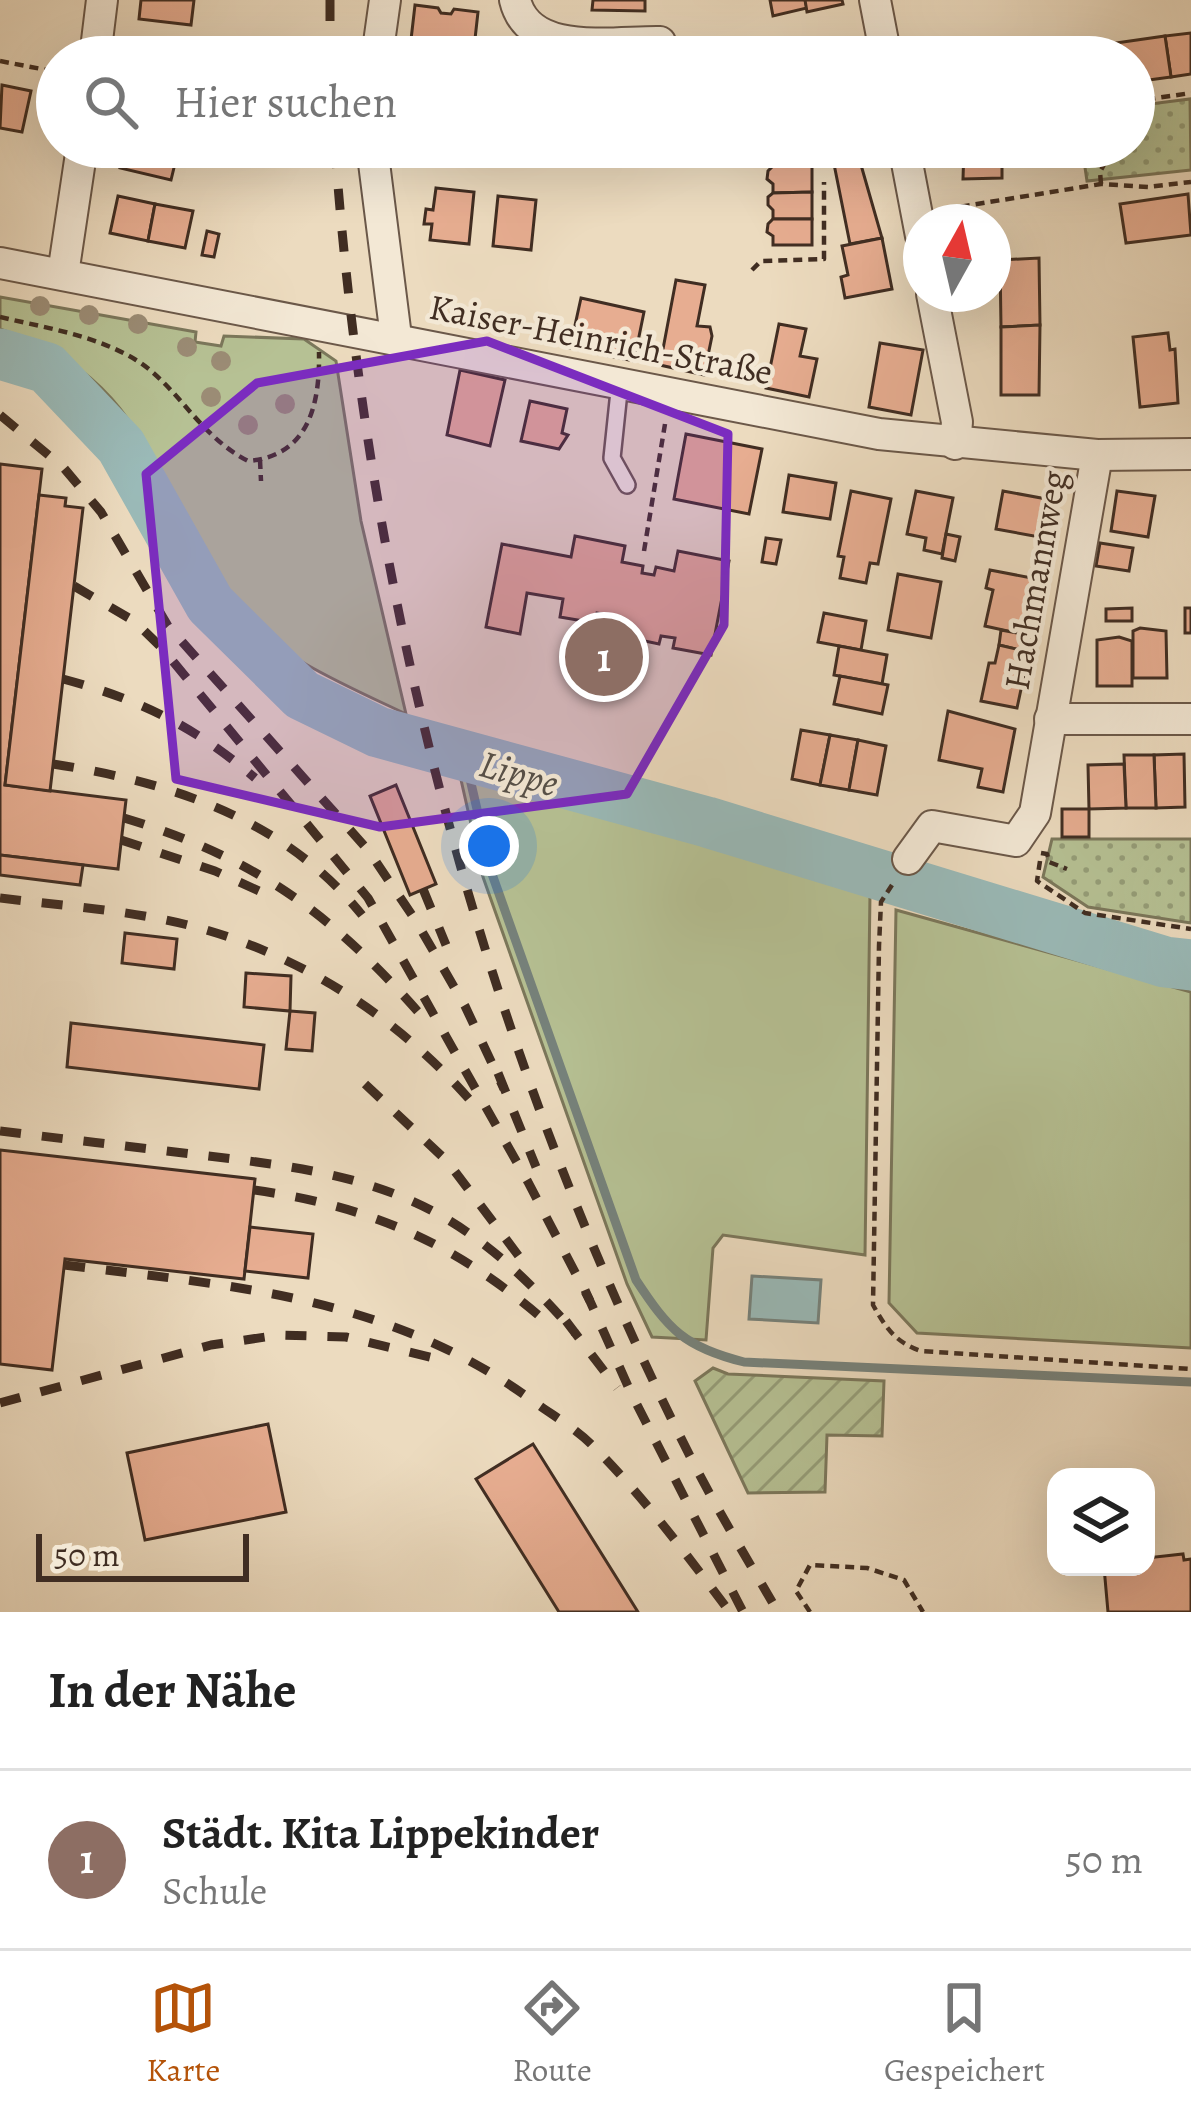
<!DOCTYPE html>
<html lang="de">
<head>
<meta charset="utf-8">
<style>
  :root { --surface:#fff; --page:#f6f6f6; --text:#222; --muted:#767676; --line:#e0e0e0; --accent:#b45309 }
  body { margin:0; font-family:Alegreya,serif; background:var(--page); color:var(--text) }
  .controls { position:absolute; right:36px; bottom:36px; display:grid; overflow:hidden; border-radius:24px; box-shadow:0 12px 48px #0002 }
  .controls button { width:108px; height:108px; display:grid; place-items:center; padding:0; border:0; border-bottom:3px solid var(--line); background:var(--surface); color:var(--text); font:60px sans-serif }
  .compass { position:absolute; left:903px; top:204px; width:108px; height:108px; border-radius:50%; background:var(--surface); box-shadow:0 12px 48px #0002; rotate:8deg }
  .scale { position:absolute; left:36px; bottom:30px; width:213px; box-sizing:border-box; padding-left:12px; border:6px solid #402d22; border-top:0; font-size:33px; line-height:42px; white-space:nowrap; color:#402d22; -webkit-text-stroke:9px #f3e8d5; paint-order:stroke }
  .you { position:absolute; left:489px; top:846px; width:42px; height:42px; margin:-30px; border:9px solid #fff; border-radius:50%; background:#1a73e8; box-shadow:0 0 0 18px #1a73e833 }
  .badge { display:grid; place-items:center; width:78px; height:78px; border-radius:50%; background:var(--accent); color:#fff; font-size:39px; font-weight:700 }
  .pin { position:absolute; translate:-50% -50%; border:6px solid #fff; box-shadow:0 3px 12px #0006 }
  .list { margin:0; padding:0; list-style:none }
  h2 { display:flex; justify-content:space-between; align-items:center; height:156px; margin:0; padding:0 48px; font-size:51px }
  h2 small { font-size:39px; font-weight:400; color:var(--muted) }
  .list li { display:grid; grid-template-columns:78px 1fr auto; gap:36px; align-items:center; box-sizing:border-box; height:180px; padding:0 48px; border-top:3px solid var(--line) }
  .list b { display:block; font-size:45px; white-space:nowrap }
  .list p { margin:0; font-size:39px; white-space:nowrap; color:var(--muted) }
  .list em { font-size:39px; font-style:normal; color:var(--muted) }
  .icon { flex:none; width:66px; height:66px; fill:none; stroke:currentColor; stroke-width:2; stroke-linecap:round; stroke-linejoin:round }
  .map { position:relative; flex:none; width:1191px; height:1612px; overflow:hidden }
  .search { position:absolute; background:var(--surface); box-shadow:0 12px 48px #0002; left:36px; right:36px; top:36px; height:132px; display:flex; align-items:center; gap:30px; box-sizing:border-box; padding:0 42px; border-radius:66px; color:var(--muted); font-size:45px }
  .sheet { height:336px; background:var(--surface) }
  nav { display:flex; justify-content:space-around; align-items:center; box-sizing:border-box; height:168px; border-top:3px solid var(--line); background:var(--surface); font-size:33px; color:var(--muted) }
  nav a { display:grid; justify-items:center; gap:6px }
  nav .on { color:var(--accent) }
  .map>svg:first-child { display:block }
  .grass { fill:#b6c194; stroke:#7b775b; stroke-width:3 }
  .park { fill:url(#park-dots); stroke:#7b775b; stroke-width:3 }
  .garden { fill:url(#garden-furrows); stroke:#7b775b; stroke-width:3 }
  .water { fill:#9abab8; stroke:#76827c; stroke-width:3 }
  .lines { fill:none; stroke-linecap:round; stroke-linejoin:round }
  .stream { stroke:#76827c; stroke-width:9 }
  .river { stroke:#9abab8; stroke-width:51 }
  .building { fill:#e7ad91; stroke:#402d22; stroke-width:3 }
  .lane-casing { stroke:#6b5849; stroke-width:20 }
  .street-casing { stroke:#6b5849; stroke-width:34 }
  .path { stroke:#402d22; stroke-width:4.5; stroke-dasharray:9 6; stroke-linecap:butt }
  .lane { stroke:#f3e8d5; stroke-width:15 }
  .street { stroke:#f3e8d5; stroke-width:30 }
  .rail { stroke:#402d22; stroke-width:9; stroke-dasharray:21 21; stroke-linecap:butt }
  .tree { fill:#9b8c75 }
  .marked { fill:#7b2cbf; fill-opacity:0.2; stroke:#7b2cbf; stroke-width:9; stroke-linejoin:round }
  .labels { text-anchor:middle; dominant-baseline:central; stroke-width:9; stroke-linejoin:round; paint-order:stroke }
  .street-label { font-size:36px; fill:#402d22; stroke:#f3e8d5 }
  .water-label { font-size:39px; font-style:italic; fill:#565048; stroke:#f3e8d5 }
</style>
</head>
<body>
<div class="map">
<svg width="1191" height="1612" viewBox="0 0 1191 1612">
  <defs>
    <pattern id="park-dots" width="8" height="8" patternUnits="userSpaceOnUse" patternTransform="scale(3)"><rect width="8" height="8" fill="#b6c194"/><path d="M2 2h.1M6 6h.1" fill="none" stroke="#959d78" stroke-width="1.8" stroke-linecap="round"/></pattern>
    <pattern id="garden-furrows" width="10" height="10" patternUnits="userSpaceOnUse" patternTransform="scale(3)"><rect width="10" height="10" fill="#b6c194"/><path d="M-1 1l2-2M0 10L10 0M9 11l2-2" fill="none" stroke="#959d78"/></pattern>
  </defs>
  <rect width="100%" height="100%" fill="#ecdbbf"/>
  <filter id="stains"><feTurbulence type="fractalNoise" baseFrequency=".00167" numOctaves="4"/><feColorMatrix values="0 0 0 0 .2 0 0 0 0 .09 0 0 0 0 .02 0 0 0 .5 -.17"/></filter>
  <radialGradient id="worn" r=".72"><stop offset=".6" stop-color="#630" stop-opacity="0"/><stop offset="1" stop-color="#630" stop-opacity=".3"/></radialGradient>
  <g class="grass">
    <path d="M0,297l196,35 -1,10 26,4 3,-10 80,3 32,22 25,160 45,193c-52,-25 -126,-56 -165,-99 -18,-18 -33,-47 -45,-70 -56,-106 -71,-172 -196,-216z"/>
    <path d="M459,771l39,7 372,116 -5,361 -142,-20 -10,13 -7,92 -54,-3 -25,-53 -144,-407z"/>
    <path d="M896,910l295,82v356l-274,-15 -28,-30z"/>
  </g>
  <g class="park">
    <path d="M1190,99l1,71 -104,11 -5,-34h52v-41z"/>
    <path d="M1052,839h139v84l-103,-16 -45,-30z"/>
  </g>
  <path class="garden" d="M713,1368l15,6 156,7 -2,55 -55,-1 -2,57 -77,1 -53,-112z"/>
  <path class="water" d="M752,1276l69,4 -3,43 -69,-4z"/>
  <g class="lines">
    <path class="stream" d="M464,753l28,121 144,406c33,50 48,67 108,82l447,20"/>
    <path class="river" d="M0,354l47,14 74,78 89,158 92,91 76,37 329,90 458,140 26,3"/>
  </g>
  <g class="building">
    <path d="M141,0h53l-3,25 -52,-6z"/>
    <path d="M593,0h52v11l-53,-1z"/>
    <path d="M770,0h35l2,8 -34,8z"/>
    <path d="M805,0h37l1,4 -36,8z"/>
    <path d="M415,5l23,3 3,5 10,1 3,-5 24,3 -5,45h-64z"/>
    <path d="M1191,33v41l-20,3 -6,-41z"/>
    <path d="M1165,36l6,41 -37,5v-25h-45l-1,-10z"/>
    <path d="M709,43l34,1v13h-34z"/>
    <path d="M1001,43v14h-39v-12z"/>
    <path d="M139,45l55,12h-58z"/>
    <path d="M2,85l29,6 -9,41 -22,-4z"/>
    <path d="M125,147h54l-8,33 -51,-12z"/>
    <path d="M964,147h38v31l-39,1z"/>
    <path d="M857,151l25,87 -32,6 -18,-90z"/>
    <path d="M773,166h39v26l-39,1v-9l-6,-5 1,-8z"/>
    <path d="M436,188l38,4 -5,52 -39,-4 2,-16h-8l2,-15 7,1z"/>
    <path d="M812,192v27h-39v-9l-5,-5v-8l5,-4z"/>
    <path d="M1188,194l3,41 -65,8 -6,-39z"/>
    <path d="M118,196l37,8 -7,37 -38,-8z"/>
    <path d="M498,196l38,4 -5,50 -38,-4z"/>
    <path d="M155,204l38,7 -8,37 -37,-7z"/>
    <path d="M773,219h39v26h-39v-9l-6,-4 1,-8z"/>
    <path d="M207,231l12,3 -5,23 -12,-2z"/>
    <path d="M882,238l10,51 -47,9 -4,-21 7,-2 -6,-29z"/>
    <path d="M1039,258l1,67 -39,2 -1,-67z"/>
    <path d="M676,280l29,5 -8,41 13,1 2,9 -8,39 -44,-10z"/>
    <path d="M581,298l63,14 -10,49 -64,-13z"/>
    <path d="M779,324l27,5 -6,27 17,3 -8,38 -43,-9z"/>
    <path d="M1040,325l-1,70h-38v-68z"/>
    <path d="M1168,333l2,17 5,-1 3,54 -38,4 -7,-70z"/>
    <path d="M880,343l43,7 -12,65 -42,-8z"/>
    <path d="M460,370l45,10 -15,66 -43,-11z"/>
    <path d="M530,401l37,8 -5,24 6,2 -9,14 -38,-8z"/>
    <path d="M686,434l76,15 -13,65 -75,-15z"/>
    <path d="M0,464l42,5 -37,316 121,15 -8,69 -118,-14z"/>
    <path d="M789,475l47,8 -6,36 -47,-7z"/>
    <path d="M851,491l40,8 -13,65 -8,-1 -4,20 -26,-5 4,-21 -6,-1z"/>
    <path d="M916,491l37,7 -11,56 -18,-4 2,-12 -19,-4z"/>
    <path d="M1003,491l49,9 -7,38 -49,-9z"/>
    <path d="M1117,491l38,5 -7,41 -37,-6z"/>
    <path d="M39,495l27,3 -1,8 18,2 -33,283 -45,-6z"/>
    <path d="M946,534l14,3 -5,24 -13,-3z"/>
    <path d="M575,536l50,10 -3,16 21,4 -1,7 12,2 2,-8 18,4 4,-20 51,10 -18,94 -38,-7 2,-10 -14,-2 -2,8 -14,-3 -2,10 -36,-7 5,-28 -15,-3 -2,10 -35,-6 3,-18 -36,-6 -7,41 -34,-7 16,-83 69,13z"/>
    <path d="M766,538l15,2 -5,24 -14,-2z"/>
    <path d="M1100,543l33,5 -4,23 -33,-5z"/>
    <path d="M990,570l52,10 -11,56 -46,-10 8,-36 -7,-2z"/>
    <path d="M898,574l43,8 -10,56 -43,-8z"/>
    <path d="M1132,608v13h-26v-12z"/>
    <rect x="1185" y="608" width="6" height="25"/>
    <path d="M824,613l42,8 -5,29 -43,-8z"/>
    <path d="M1140,628l26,3 1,47h-34v-47z"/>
    <path d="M1001,630l32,6 -4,16 -30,-7z"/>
    <path d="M1119,637l13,4v45h-35v-46z"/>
    <path d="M999,645l30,7 -12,56 -36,-7 8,-38h6z"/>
    <path d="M839,646l48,9 -5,29 -48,-9z"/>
    <path d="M840,676l48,9 -6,29 -48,-10z"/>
    <path d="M948,711l67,18 -12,63 -25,-5 4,-18 -43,-9z"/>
    <path d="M801,730l29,5 -10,50 -28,-6z"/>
    <path d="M830,735l28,5 -9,50 -29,-5z"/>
    <path d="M858,740l28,6 -9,49 -28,-5z"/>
    <path d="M1184,754l1,53 -29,1 -2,-53z"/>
    <path d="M1124,755h30l2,53h-30z"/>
    <path d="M1124,764l2,44 -37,1 -1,-44z"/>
    <path d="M396,785l40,99 -26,11 -40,-99z"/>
    <rect x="1062" y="809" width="27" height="28"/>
    <path d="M0,855l83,10 -3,20 -80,-10z"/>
    <path d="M125,933l52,6 -3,30 -52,-6z"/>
    <path d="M246,973l45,3 -1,35 -46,-4z"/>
    <path d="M290,1011l25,2 -3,38 -26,-2z"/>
    <path d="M71,1023l193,22 -5,44 -192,-22z"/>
    <path d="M0,1150l255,29 -11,100 -179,-20 -13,111 -52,-6z"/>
    <path d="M250,1227l63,7 -5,44 -63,-7z"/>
    <path d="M268,1424l18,88 -141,28 -18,-87z"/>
    <path d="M533,1444l105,168h-79l-83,-133z"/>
    <path d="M1183,1554l1,6 7,-1v53h-83l-4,-45h42v-9z"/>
  </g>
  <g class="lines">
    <defs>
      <path id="lane" d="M620,382l-8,76 15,27"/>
      <g id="street">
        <path d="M515,0c14,58 99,41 145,42"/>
        <path d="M875,0l11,57"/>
        <path d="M95,57l7,-57"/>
        <path d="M377,57l8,-57"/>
        <path d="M372,147l24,190"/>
        <path d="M904,147l17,89"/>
        <path d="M0,263l879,171 218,21 94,-1"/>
        <path d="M63,274l19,-127"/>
        <path d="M932,294l25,128 -2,22"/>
        <path d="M1050,719h141"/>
        <path d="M908,859l24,-33 84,15 19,-28 62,-358"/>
      </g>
    </defs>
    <use href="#lane" class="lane-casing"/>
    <use href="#street" class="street-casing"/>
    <g class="path">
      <path d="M0,61l57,11"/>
      <path d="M1134,105l2,-4 55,-8"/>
      <path d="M1101,184l-1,-12 13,-25"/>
      <path d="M946,209l155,-25 47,3 43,-5"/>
      <path d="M752,270l9,-9 63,-2v-77"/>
      <path d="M0,317c46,11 95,18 136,43 42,26 62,75 112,101 61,-5 72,-57 71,-109"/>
      <path d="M260,460l1,21"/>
      <path d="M644,551l21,-127"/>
      <path d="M1041,853l6,1 2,8 18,7"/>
      <path d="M1040,861l-3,20 48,32 106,16"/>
      <path d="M892,885l-11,17 -2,44 -6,359c13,23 22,37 48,46l270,18"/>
      <path d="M810,1612l-14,-21 14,-26 57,3 37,12 19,32"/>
    </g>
    <use href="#lane" class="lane"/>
    <use href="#street" class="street"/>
    <g class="rail">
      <path d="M330,0v57"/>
      <path d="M335,147c33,456 150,906 358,1315 26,51 56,100 85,150"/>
      <path d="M0,415l63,52 38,45 67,114 200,224 48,71 49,85 39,83"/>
      <path d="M74,586l60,35 28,27 206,250 160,284 62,119"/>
      <path d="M63,679c78,21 131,47 192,99"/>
      <path d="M53,764c118,18 232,55 309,151"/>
      <path d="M124,818c136,41 212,99 304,205"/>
      <path d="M121,840l94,31 53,24"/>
      <path d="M423,889l23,56"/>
      <path d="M0,898c64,8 129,12 192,28 107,28 204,90 277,173"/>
      <path d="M498,1073l38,94"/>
      <path d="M365,1084l82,77 77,102"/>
      <path d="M0,1131c64,8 127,15 191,23 84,10 171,18 247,60 54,30 97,73 137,119"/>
      <path d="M254,1190c121,17 205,55 297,136"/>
      <path d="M64,1265c170,21 325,31 469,136 19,14 42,27 59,44 50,50 92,106 134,162"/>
      <path d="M585,1290l46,103 112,219"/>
      <path d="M566,1321l51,67"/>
      <path d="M0,1403l211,-58 68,-10 67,2 96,23"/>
    </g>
  </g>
  <g class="tree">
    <circle cx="40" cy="306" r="10"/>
    <circle cx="89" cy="315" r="10"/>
    <circle cx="138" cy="324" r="10"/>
    <circle cx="187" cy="347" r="10"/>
    <circle cx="221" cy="361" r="10"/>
    <circle cx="211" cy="397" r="10"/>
    <circle cx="285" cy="404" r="10"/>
    <circle cx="248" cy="425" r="10"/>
  </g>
  <path class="marked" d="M487,341l241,93 -4,191 -97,169 -247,33 -204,-48 -30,-305 111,-91z"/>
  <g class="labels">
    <g class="street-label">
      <text transform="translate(601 339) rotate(11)">Kaiser-Heinrich-Straße</text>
      <text transform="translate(1035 580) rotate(-80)">Hachmannweg</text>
    </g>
    <g class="water-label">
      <text transform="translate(519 773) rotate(16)">Lippe</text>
    </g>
  </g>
  <rect width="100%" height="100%" filter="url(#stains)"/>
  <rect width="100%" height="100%" fill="url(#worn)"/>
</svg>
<div class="controls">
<button><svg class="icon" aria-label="layers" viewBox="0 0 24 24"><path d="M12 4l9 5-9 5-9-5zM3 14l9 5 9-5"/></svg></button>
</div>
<svg class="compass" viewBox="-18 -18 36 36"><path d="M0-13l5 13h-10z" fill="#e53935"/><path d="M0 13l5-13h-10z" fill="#767676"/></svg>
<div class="scale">50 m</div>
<div class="you"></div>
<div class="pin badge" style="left:604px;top:657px;background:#8d6e63">1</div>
<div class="search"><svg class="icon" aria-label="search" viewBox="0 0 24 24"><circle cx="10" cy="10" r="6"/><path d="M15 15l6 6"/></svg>Hier suchen</div>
</div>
<section class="sheet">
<h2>In der Nähe<small></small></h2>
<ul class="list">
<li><span class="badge" style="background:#8d6e63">1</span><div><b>Städt. Kita Lippekinder</b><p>Schule</p></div><em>50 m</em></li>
</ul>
</section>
<nav>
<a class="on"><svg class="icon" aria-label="map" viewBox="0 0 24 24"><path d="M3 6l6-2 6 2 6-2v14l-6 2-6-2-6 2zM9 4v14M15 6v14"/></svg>Karte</a>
<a><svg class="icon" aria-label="directions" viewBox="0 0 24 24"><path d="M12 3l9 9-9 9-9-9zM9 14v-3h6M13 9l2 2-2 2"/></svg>Route</a>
<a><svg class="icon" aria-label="saved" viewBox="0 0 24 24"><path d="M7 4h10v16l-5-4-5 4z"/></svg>Gespeichert</a>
</nav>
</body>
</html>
